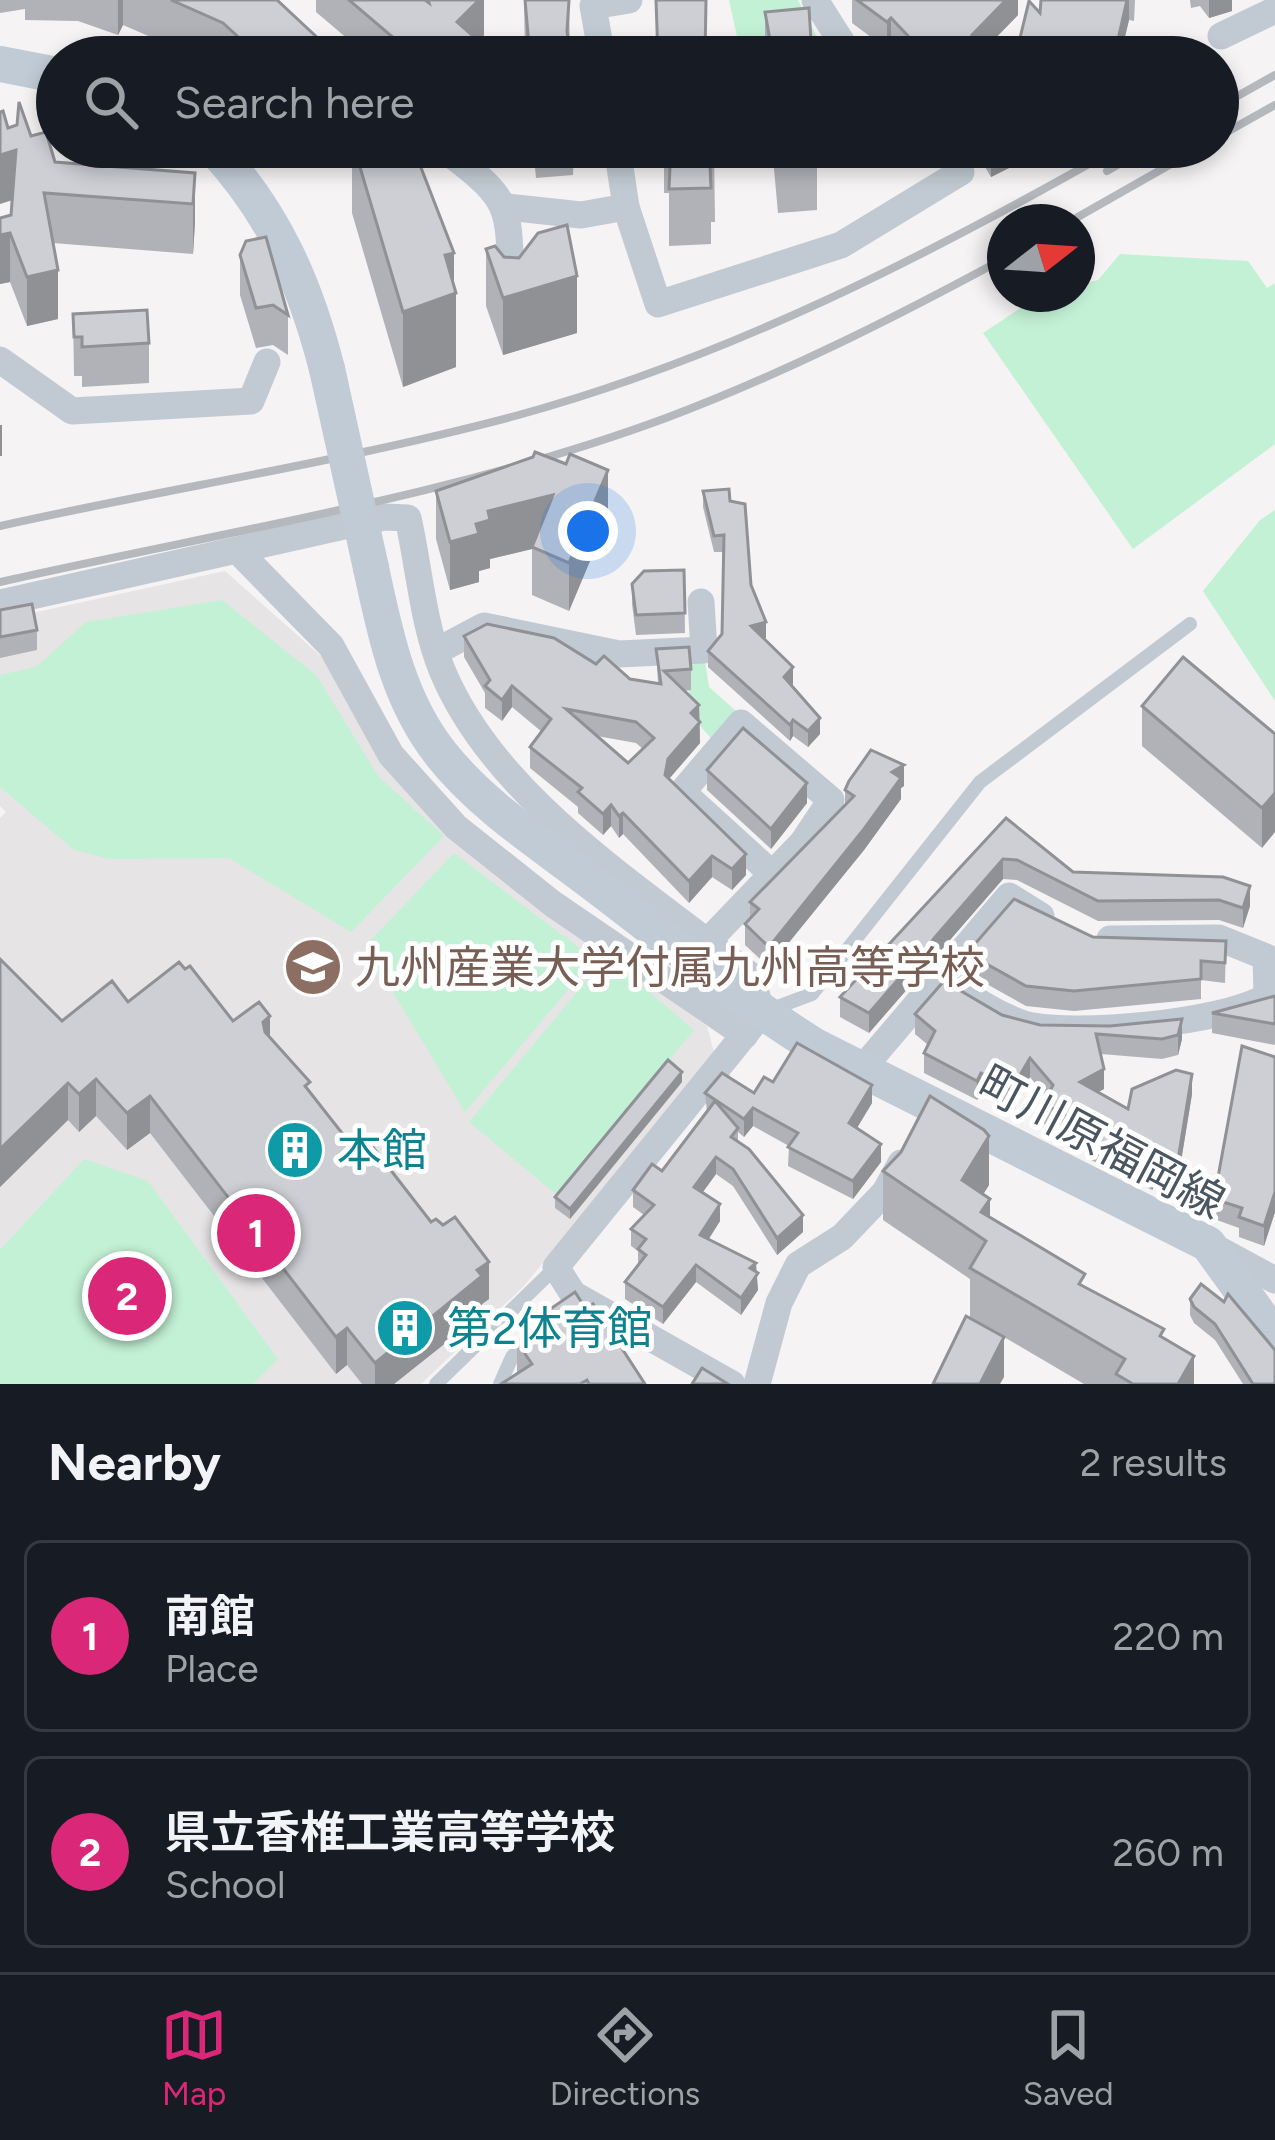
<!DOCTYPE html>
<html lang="en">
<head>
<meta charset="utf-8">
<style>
  :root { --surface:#171b24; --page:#242831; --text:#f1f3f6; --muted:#9ea1a6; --line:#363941; --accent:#db2777 }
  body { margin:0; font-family:Figtree,"Noto Sans JP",sans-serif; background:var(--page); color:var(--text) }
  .compass { position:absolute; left:987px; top:204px; width:108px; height:108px; border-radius:50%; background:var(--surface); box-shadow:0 6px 18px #0003; rotate:73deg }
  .you { position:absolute; left:588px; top:531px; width:42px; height:42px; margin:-30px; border:9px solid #fff; border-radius:50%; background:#1a73e8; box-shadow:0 0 0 18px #1a73e833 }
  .badge { display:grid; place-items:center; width:78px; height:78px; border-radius:50%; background:var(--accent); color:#fff; font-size:39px; font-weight:700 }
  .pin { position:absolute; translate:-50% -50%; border:6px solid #fff; box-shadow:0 3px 12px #0006 }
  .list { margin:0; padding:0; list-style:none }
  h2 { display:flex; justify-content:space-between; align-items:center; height:156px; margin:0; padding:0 48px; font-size:51px }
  h2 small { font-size:39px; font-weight:400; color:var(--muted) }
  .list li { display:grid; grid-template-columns:78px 1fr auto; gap:36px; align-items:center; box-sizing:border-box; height:192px; margin:0 24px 24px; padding:0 24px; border:3px solid var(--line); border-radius:18px }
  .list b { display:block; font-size:45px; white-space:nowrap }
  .list p { margin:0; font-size:39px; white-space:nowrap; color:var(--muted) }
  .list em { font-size:39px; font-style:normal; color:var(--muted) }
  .icon { flex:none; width:66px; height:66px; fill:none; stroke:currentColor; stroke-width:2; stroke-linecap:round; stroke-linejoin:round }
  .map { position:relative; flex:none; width:1275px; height:1384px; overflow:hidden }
  .search { position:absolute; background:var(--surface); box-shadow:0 6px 18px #0003; left:36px; right:36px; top:36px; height:132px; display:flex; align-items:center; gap:30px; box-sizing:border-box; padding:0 42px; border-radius:66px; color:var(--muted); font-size:45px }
  .sheet { height:588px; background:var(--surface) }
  nav { display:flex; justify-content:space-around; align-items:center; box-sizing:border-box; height:168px; border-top:3px solid var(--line); background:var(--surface); font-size:33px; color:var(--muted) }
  nav a { display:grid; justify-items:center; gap:6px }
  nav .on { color:var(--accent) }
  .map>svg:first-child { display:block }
  .education { fill:#e6e4e5 }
  .green { fill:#c3f1d5 }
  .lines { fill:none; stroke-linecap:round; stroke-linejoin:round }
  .lane { stroke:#c1cad2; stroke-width:14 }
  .street { stroke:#c1cad2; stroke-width:27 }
  .secondary { stroke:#c1cbd6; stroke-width:36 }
  .rail { stroke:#b5b8bd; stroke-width:8 }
  .secondary-bridge { stroke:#c1cbd6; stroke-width:36 }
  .wall { fill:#b0b2b7; fill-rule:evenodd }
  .shaded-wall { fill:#909195 }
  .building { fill:#cdcfd5; stroke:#909195; stroke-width:3; fill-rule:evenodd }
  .labels { text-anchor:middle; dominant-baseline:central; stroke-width:10; stroke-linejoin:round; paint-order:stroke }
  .education-label { font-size:45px; fill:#785e54; stroke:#fff; text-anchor:start }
  .street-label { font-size:45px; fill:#4a5661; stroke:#fff }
  .culture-label { font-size:45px; fill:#0d838f; stroke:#fff; text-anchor:start }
</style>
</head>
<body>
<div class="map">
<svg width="1275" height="1384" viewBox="0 0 1275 1384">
  <rect width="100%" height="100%" fill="#f5f3f3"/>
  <path class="education" d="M225,571l106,94 51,99 163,144 162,118 8,30 -192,231 -102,97h-421v-566l6,-6 -6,-6v-186z"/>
  <g class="green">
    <path d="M729,0h69l19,37 -77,13z"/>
    <path d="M1120,254l128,7 19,27 8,-5v161l-142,105 -150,-216 57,-38 37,-1v-9l21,-5z"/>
    <path d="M1275,510v191l-72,-110 57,-71z"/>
    <path d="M222,600l95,76 61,100 66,60 -93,96 -122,-74 -120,1 -35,-9 -74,-63v-112l36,-8 50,-45z"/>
    <path d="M705,662l4,25 36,32 -29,25 -27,-31 -1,-49z"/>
    <path d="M454,853l140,106 -129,153 -100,-166z"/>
    <path d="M607,956l87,74 -137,165 -88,-73z"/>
    <path d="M84,1159l64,22 130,178 -25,25h-253v-134z"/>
  </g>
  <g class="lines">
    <g class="lane">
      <path d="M772,1009l40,-15 168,-212 210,-158"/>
      <path d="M436,1384l120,-117"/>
      <path d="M500,1384l12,-27 17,-18"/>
    </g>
    <g class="street">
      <path d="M815,0l36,57"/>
      <path d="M1221,36l54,-26"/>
      <path d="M602,57l-9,-51 36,-6"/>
      <path d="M441,147c75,56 66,56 71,146"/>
      <path d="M617,147l9,60 32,97 183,-59 120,-73 -16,-25"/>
      <path d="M507,207l74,8 45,-8"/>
      <path d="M0,360l72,51 179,-10 16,-39"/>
      <path d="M238,551l93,95 60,109 65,72 97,77 192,131"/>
      <path d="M0,603l384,-86 24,1c11,49 15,106 34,152 54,131 202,219 309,306l11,37 -206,254 17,27 159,90"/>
      <path d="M437,651l47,-25 135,28 85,-4 -3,-48"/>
      <path d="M708,941l95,-99 28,-42 -90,-77 -59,69 88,80"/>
      <path d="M941,977c25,17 50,35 80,46 46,15 206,0 246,-27l-1,-39 -47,-19 -109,1"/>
      <path d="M861,1070l148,-174 32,20"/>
      <path d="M1212,1246l63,34"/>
      <path d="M757,1384l22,-81 19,-38 44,-28 43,-45 16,-29"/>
    </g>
    <g class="secondary">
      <path d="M0,64l57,11"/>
      <path d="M213,147c61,66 92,136 114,222"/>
      <path d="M371,568c14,65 27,132 70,186 41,52 101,90 153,130 73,55 143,114 221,162l393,198 67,93"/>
    </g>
    <g class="rail">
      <path d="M1218,107l57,-32"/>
      <path d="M1218,137l57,-32"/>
      <path d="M1107,171l41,-24"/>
      <path d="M1069,222l132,-75"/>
      <path d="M0,526c171,-38 346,-65 515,-110 213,-58 412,-160 604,-269"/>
      <path d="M0,582c221,-50 453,-85 666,-164 117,-44 230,-101 339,-160"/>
    </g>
    <path class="secondary-bridge" d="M327,369l44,199"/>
  </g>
  <g class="wall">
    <path d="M0,0h277l61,57h-141l-74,-32 -5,10 -40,-14 -53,-1v-11l-25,4z"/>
    <path d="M316,0h168v35l-10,11v11h-105l-53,-45z"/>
    <path d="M524,0h45l1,57h-45z"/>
    <path d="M852,0h166v15l-33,34 8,8h-91l-11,-12 -4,4 -35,-26z"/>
    <path d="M1041,0h94l-1,21 -5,-1 -9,37h-126l25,-15 21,-29z"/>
    <path d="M1190,0h42v11l-23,7 -9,-12 -9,2z"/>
    <path d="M765,12l47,45h-47z"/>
    <path d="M8,128l23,8 24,26 140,11v49l-2,32 -140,-11 5,76 -31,7 -17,-44 -10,2 12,-83z"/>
    <path d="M307,147h33l-15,17z"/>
    <path d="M352,147h61l41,136 2,84 -53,20 -51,-174z"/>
    <path d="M533,147h41l-1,28 -37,3z"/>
    <path d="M664,147h50l1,75h-4v22l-42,2v-53h-5z"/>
    <path d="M772,147h45v63l-39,3z"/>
    <path d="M973,147h58v10l-40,20z"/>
    <path d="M486,249l18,8 73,76 -74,22 -17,-49z"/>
    <path d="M240,255l48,60v40l-15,-10 -17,3 -16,-53z"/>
    <path d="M73,314l76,29v40l-67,4v-11h-8z"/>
    <path d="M436,491l172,27 -39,93 -37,-16v-46l-42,10v9l-11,3v11l-29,8 -14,-51z"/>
    <path d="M703,491l27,10 36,137 -2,1 29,45 -1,1 28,49 -12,13 -15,-11 -3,5 -82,-74v-16l14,-17 2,-82h-10l-11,-45z"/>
    <path d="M684,570l1,63 -49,2 -4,-31v-20z"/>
    <path d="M0,610l37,20v20l-37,8z"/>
    <path d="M464,636l132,28 34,15 28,4 -2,-34 35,20v21l-7,1 15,14 1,38 -31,36 77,96 -14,15 -20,-13 -23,26 -66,-69 -4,4 -8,-12 -8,9 -25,-22v-6l-48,-39v-21l12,-15 -30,-25 -10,14 -17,-13v-15l-21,-36zM597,736l39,7 7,6 -15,14z"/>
    <path d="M1142,706l133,28 -13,114 -120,-102z"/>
    <path d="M707,770l100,33 -36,46 -64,-59z"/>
    <path d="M904,786l-3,2v11l-37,51 -95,117 -24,-22v-21l5,-6v-16l95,-97v-15z"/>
    <path d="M1006,818l67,54 177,34 -7,22 -24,-8 -121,1 -81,-41 -14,-1 -134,154 -29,-16v-20z"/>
    <path d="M1093,937l133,4 -1,42 -24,-3v19l-127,12 -48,-5 -59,-33v-20z"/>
    <path d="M0,959l62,62 66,-19 105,19 37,17 90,118 129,143 -7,5v10l-88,70h-32l-15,-19 -11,9 -186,-241 -23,17 -31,-34 -17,16 -11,-12 -68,67z"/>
    <path d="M1275,996v49l-63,-12v-20z"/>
    <path d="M915,1014l87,1 38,10 70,1 72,-7v20l-4,16 -16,4 -61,-5 3,35 -6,3 30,17 64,-15 -16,98 -20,-8 -4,6 -65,-32v-13l-43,-21v-20l3,-6 -17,-21 -19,32 -30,-16 -4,7 -53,-27v-20l4,-8 -13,-11z"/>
    <path d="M1275,1057v155l-11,34 -25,-9v-9l-25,-9v-20z"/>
    <path d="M682,1082l-112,137 -15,-11v-11z"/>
    <path d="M773,1082l99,21 -15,25 24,34 -28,37 -65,-33 1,-20 -36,-20 -9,11 -6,-5v9l65,91 -26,23 -44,-69 -17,-12 -13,18 17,29 -11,18 47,33 2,18 -17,25 -45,-33 -33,42 -38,-25v-17l13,-17v-14l-7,-5v-17l13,-14 -11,-8v-17l29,-19 45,-59 -2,-19h49z"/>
    <path d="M883,1171l106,14 -6,9 7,23 95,70 79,51 30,46h-110l-114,-67v-38l-87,-59z"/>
    <path d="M1190,1299l85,85h-32l-28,-44 -21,-17 -4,-8z"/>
    <path d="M586,1309l59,75h-144l16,-11v-31l26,-17v-11z"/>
  </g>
  <g class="shaded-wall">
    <path d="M118,0h5v25l-5,10z"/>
    <path d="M479,0h5v35l-10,11v11h-9l-8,-35z"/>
    <path d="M1006,0h12v15l-41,42 -5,-22z"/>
    <path d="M1127,0h2v20l-9,37h-6z"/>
    <path d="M1209,0h23v11l-23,7z"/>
    <path d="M891,18v27l-4,4v-27z"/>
    <path d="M325,147h15l-15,17z"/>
    <path d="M996,147h35v10l-40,20v-27z"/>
    <path d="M16,150v49l-16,5v-49z"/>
    <path d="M195,173v49l-2,32v-50z"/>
    <path d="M10,233v49l-10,2v-49z"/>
    <path d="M454,253v41l2,-1v74l-53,20v-75l42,-57z"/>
    <path d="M58,270v49l-31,7v-49z"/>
    <path d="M577,276v57l-74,22v-57z"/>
    <rect x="0" y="425" width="2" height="31"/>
    <path d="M608,470v48l-39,93v-48z"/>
    <path d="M553,495l-21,54 -42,10v9l-11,3v11l-29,8v-48l26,-18 12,-13z"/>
    <path d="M766,622v16l-15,5v-17z"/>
    <path d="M793,667v17l-9,9v-16z"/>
    <path d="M512,686v21l-10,14v-21z"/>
    <path d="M699,705l1,38 -32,37 -3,-5 3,-16 23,-46z"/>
    <path d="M820,718v16l-12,13v-16z"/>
    <path d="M793,720v16l-3,5v-16z"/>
    <path d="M904,765v21l-3,2v11l-37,51 -95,117v-20l123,-175z"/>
    <path d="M807,783v20l-36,46v-20z"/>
    <path d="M1275,793v39l-13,16v-40z"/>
    <path d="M611,805v21l-8,9v-21z"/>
    <path d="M623,813v21l-4,4v-22z"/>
    <path d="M746,854v21l-14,15v-21z"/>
    <path d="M712,856v21l-23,26v-22z"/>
    <path d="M1003,859v20l-134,154v-20z"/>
    <path d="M1250,886v20l-7,22v-20z"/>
    <path d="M270,1016v38l-7,-32z"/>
    <path d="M1182,1019v20l-4,16v-20z"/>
    <path d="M1030,1058v19l-19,32v-19z"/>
    <path d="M1104,1069v20l-24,13v-20z"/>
    <path d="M682,1072v10l-112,137v-10z"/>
    <path d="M981,1073v20l-4,7v-19z"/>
    <path d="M1192,1074v20l-16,98v-20z"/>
    <path d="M96,1079v37l-17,16v-38z"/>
    <path d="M68,1083v37l-68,67v-38z"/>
    <path d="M872,1085v18l-23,38v-18z"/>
    <path d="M150,1096v37l-23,17v-37z"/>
    <path d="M753,1108v18l-9,11v-18z"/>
    <path d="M989,1136v49l-25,40 -2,-45z"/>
    <path d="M881,1144v18l-28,37v-18z"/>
    <path d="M716,1157v17l-22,30v-17z"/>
    <path d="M1156,1164v20l-4,6v-20z"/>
    <path d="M1275,1192v20l-11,34v-20z"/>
    <path d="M990,1199v49l-4,-7 -5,-29z"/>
    <path d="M720,1204v17l-20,31v-17z"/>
    <path d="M803,1215v17l-26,23v-17z"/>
    <path d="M489,1262v37l-7,5v10l-88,70h-19v-21l102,-93z"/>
    <path d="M756,1263l2,27 -17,25v-17l9,-30z"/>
    <path d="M696,1265v17l-33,42v-17z"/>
    <path d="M347,1328v37l-11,9v-37z"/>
    <path d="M1004,1337v40l-4,7h-20z"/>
    <path d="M1194,1356v28h-16z"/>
  </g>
  <g class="building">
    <path d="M171,0h106l61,57h-78l-37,-34z"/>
    <path d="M349,0h76l4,3 -1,-3h51l-22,22 17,15 -9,20h-49z"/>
    <path d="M525,0h44l-2,31 3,26h-40z"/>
    <path d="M656,0h50l-1,57h-47z"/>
    <path d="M857,0h149l-34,35 21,22h-65l-37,-39 -4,4z"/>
    <path d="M1041,0h86l-13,57h-120l25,-15 10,-41 11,12z"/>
    <path d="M809,8l3,49h-39l-8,-45z"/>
    <path d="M19,102l12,34 15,-4 9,30 140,11 -2,31 -149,-11 14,77 -31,7 -17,-44 -10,2v-17l11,-3 5,-65 -16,5v-43l3,-1 5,17 9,-3z"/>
    <path d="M354,147h59l41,106 -9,2 11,38 -53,19z"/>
    <path d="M671,147h43l1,18 -5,1 1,22 -42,1z"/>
    <path d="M777,147h40v6l-39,3z"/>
    <path d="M567,225l10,51 -74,22 -17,-49 9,-3 9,11 15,1 19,-25z"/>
    <path d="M266,237l22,78 -15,-10 -17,3 -16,-53 6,-14z"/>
    <path d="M147,310l2,33 -67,4v-10h-8l-1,-23z"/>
    <path d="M535,452l31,12 4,-10 38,16 -39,93 -37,-16 21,-52 -65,16 2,9 -14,4 3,10 -29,8 -14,-51 97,-34z"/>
    <path d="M729,489l1,12 15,3 6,81 15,37 -15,4 42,41 -9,10 36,41 -12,13 -15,-11 -3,5 -82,-74 14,-17 2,-99 -10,1 -11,-45z"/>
    <path d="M684,570l1,43 -49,2 -4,-31 12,-13z"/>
    <path d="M32,604l5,26 -37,7v-27z"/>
    <path d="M487,624l67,14 42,26 8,-8 26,23 31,5 -5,-35 33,-2 2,22 -27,2 35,34 -8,8 9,9 -32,37 -3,16 81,79 -14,15 -20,-13 -23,25 -66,-68 -4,3 -8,-11 -8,9 -25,-22 4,-4 -52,-41 21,-28 -39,-33 -10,14 -17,-14 5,-6 -26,-44zM566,709l70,13 18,16 -26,25z"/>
    <path d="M1183,657l92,77v59l-13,15 -120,-102z"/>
    <path d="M743,728l64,55 -36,46 -64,-59z"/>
    <path d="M871,750l33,15 -12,7 9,6 -37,51 -95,118 -24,-23 14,-15 -9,-7 104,-106 -9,-6 4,-9z"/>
    <path d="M1006,818l67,54 150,5 27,9 -7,22 -24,-8 -121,1 -81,-41 -14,-1 -134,154 -29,-16z"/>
    <path d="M1014,899l79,38 133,4 -1,22 -24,-2v18l-127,12 -48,-5 -59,-33z"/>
    <path d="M0,959l62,62 50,-40 16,21 51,-40 6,7 5,-3 43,55 26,-19 11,14 -7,6 2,10 45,50 -5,4 55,70 12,-10 59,76 5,-3 7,6 12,-8 34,45 -12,8 5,6 -107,87 -28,-35 -11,9 -186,-241 -23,17 -31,-34 -17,15 -11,-11 -68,66z"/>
    <path d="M944,981l58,34 38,10 70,1 72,-7 -4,16 -16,4 -66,-5 8,35 -24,13 48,27 4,-20 44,-19 16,4 -16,98 -20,-8 -4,6 -65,-32 6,-9 -49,-25 9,-19 -23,-27 -19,32 -30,-17 -4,8 -53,-28 11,-22 -20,-17z"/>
    <path d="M1275,996v28l-63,-11z"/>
    <path d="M797,1043l75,42 -23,38 32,21 -28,37 -65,-34 10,-14 -45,-25 -9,11 -39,-26 17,-20 32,20 10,-16 9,5z"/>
    <path d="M1242,1046l33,11v135l-11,34 -25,-9 3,-9 -28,-9z"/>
    <path d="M668,1060l14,12 -112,137 -15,-12z"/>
    <path d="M930,1096l54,34 5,6 -27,44 28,19 -9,13 104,62 -6,10 85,45 -4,7 34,20 -16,28h-45l-17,-10 9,-15 -155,-91 16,-27 -103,-70 18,-19z"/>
    <path d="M715,1101l23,27 -7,9 18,12 54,66 -26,23 -44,-69 -17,-12 -22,30 26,17 -20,31 56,28 -6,5 8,5 -17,25 -45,-33 -33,42 -38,-25 21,-27 -8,-6 8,-10 -15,-10 23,-24 -21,-15 19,-26 10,7z"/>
    <path d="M1201,1284l23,18 4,-8 47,56v34h-22l-38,-60 -21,-17 -4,-8z"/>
    <path d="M575,1292l11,17 7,-5 52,80h-56l-2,-4 -7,4h-79l31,-20 -15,-22 32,-20 -6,-8z"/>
    <path d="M966,1316l38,21 -24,47h-47z"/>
    <path d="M702,1368l26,16h-36z"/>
  </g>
  <defs>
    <symbol id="school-disc" viewBox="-11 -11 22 22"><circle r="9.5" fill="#8d6e63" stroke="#fff"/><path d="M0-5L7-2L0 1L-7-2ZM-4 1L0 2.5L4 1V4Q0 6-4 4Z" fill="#fff"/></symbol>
    <symbol id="building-disc" viewBox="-11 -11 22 22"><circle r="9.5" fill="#0f9aa8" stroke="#fff"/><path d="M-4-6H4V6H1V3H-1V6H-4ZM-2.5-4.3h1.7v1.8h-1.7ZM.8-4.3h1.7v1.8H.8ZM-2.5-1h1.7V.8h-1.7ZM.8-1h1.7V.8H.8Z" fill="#fff"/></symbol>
  </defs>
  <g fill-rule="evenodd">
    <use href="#school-disc" x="280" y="934" width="66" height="66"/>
    <use href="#building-disc" x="262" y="1117" width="66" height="66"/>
    <use href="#building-disc" x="372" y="1295" width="66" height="66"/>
  </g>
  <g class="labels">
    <g class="education-label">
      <text x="355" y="967">九州産業大学付属九州高等学校</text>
    </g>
    <g class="street-label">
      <text transform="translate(1102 1142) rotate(28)">町川原福岡線</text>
    </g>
    <g class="culture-label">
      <text x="337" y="1150">本館</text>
      <text x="447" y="1328">第2体育館</text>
    </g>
  </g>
</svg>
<svg class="compass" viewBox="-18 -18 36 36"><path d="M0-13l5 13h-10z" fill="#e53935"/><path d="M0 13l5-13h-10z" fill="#9ea1a6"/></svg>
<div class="you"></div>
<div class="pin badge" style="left:256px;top:1233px">1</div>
<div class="pin badge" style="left:127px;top:1296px">2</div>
<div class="search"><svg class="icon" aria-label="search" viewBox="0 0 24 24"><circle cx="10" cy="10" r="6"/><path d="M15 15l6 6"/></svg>Search here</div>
</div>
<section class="sheet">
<h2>Nearby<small>2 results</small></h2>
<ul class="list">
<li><span class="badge">1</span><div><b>南館</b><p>Place</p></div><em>220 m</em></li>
<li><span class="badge">2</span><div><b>県立香椎工業高等学校</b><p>School</p></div><em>260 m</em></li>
</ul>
</section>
<nav>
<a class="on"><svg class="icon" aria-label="map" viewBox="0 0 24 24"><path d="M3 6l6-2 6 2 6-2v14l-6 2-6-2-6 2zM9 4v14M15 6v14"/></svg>Map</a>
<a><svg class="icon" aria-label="directions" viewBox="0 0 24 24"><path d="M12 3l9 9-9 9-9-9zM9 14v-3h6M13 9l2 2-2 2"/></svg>Directions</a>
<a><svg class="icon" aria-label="saved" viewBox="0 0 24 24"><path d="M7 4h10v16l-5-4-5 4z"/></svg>Saved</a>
</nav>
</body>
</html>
